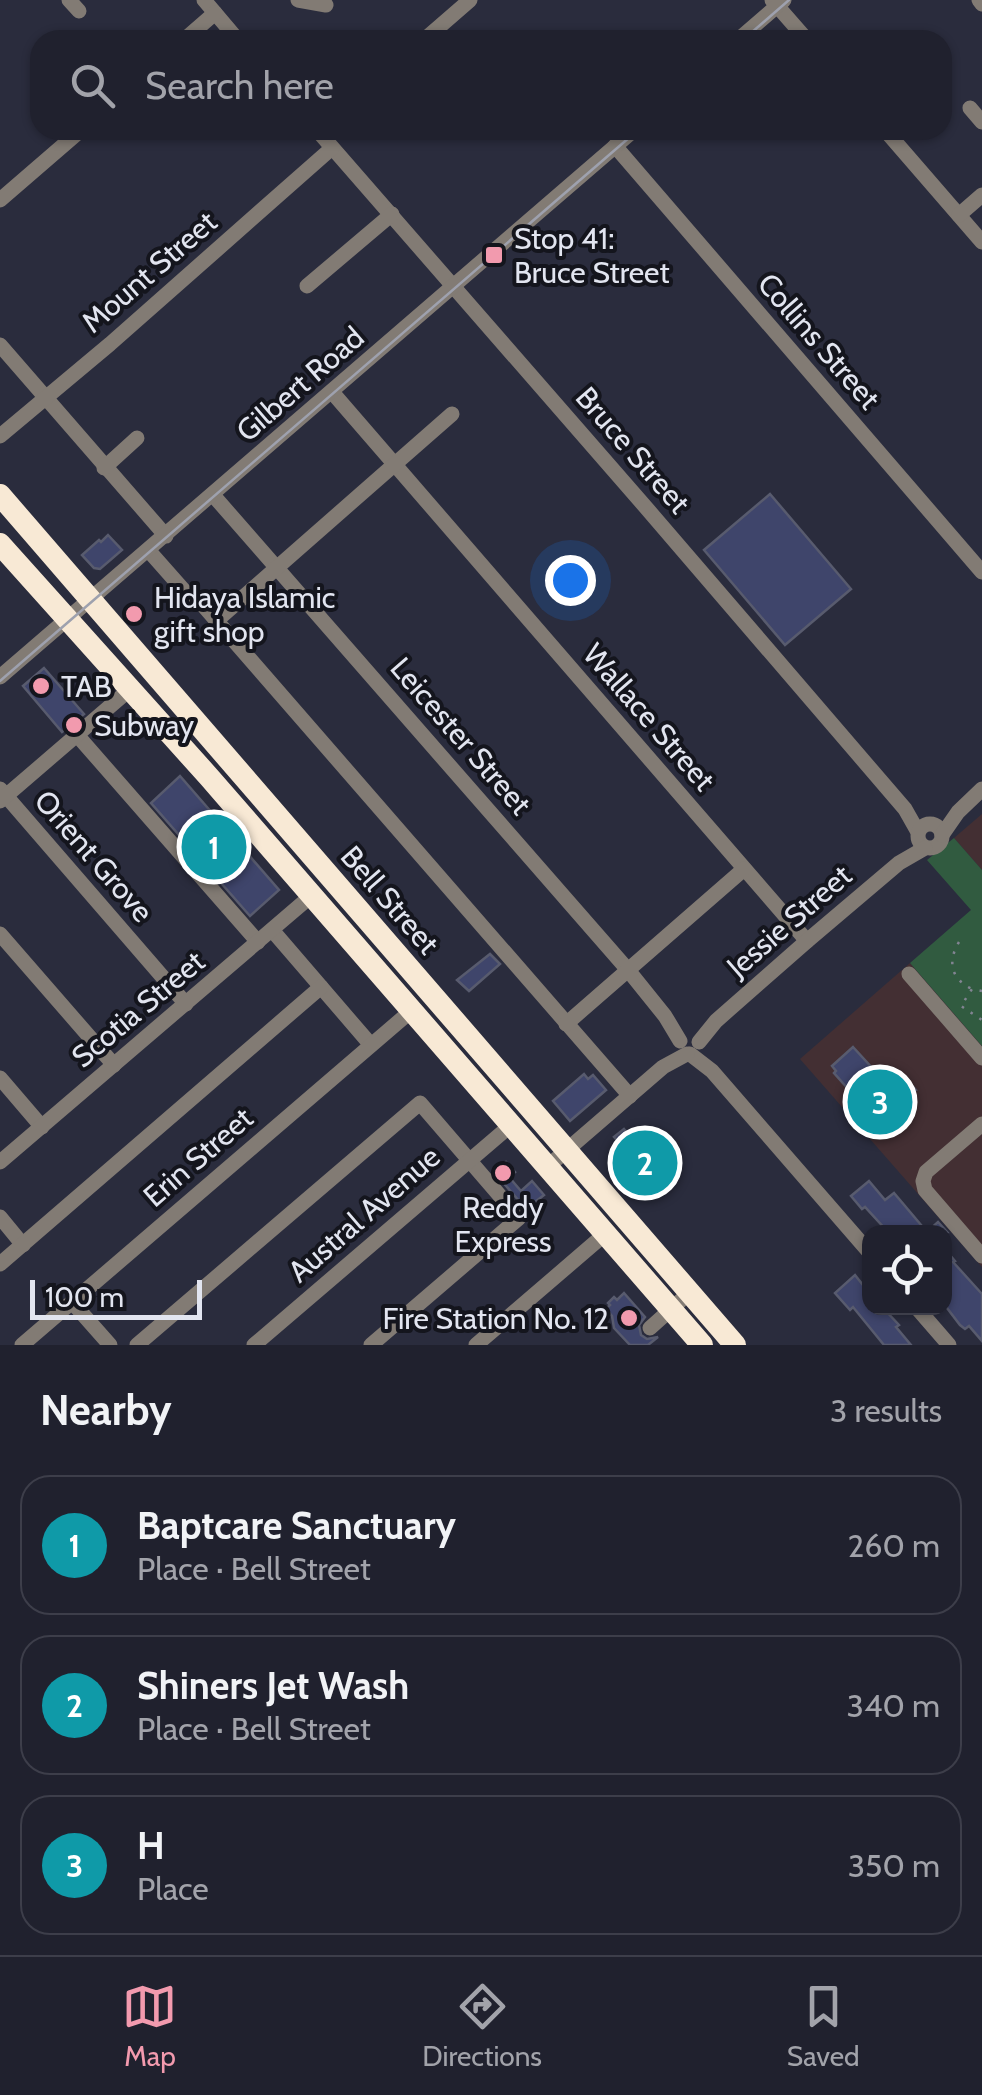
<!DOCTYPE html>
<html lang="en">
<head>
<meta charset="utf-8">
<style>
  :root { --surface:#20212e; --page:#2d2e3a; --text:#f1f3f6; --muted:#a2a3aa; --line:#3d3e4a; --accent:#f29aae }
  body { margin:0; font-family:Cabin,sans-serif; background:var(--page); color:var(--text) }
  .controls { position:absolute; right:30px; bottom:30px; display:grid; overflow:hidden; border-radius:20px; box-shadow:0 2px 8px #0004 }
  .controls button { width:90px; height:90px; display:grid; place-items:center; padding:0; border:0; border-bottom:2px solid var(--line); background:var(--surface); color:var(--text); font:50px sans-serif }
  .scale { position:absolute; left:30px; bottom:25px; width:172px; box-sizing:border-box; padding-left:10px; border:5px solid #e2e5f0; border-top:0; font-size:28px; line-height:35px; white-space:nowrap; color:#e2e5f0; -webkit-text-stroke:8px #14151d; paint-order:stroke }
  .you { position:absolute; left:570px; top:580px; width:35px; height:35px; margin:-25px; border:8px solid #fff; border-radius:50%; background:#1a73e8; box-shadow:0 0 0 15px #1a73e833 }
  .badge { display:grid; place-items:center; width:65px; height:65px; border-radius:50%; background:var(--accent); color:#fff; font-size:32px; font-weight:700 }
  .pin { position:absolute; translate:-50% -50%; border:5px solid #fff; box-shadow:0 2px 10px #0006 }
  .list { margin:0; padding:0; list-style:none }
  h2 { display:flex; justify-content:space-between; align-items:center; height:130px; margin:0; padding:0 40px; font-size:42px }
  h2 small { font-size:32px; font-weight:400; color:var(--muted) }
  .list li { display:grid; grid-template-columns:65px 1fr auto; gap:30px; align-items:center; box-sizing:border-box; height:140px; margin:0 20px 20px; padding:0 20px; border:2px solid var(--line); border-radius:30px }
  .list b { display:block; font-size:38px; white-space:nowrap }
  .list p { margin:0; font-size:32px; white-space:nowrap; color:var(--muted) }
  .list em { font-size:32px; font-style:normal; color:var(--muted) }
  .icon { flex:none; width:55px; height:55px; fill:none; stroke:currentColor; stroke-width:2; stroke-linecap:round; stroke-linejoin:round }
  .map { position:relative; flex:none; width:982px; height:1345px; overflow:hidden }
  .search { position:absolute; background:var(--surface); box-shadow:0 2px 8px #0004; left:30px; right:30px; top:30px; height:110px; display:flex; align-items:center; gap:25px; box-sizing:border-box; padding:0 35px; border-radius:30px; color:var(--muted); font-size:38px }
  .sheet { height:610px; background:var(--surface) }
  nav { display:flex; justify-content:space-around; align-items:center; box-sizing:border-box; height:140px; border-top:2px solid var(--line); background:var(--surface); font-size:28px; color:var(--muted) }
  nav a { display:grid; justify-items:center; gap:5px }
  nav .on { color:var(--accent) }
  .map>svg:first-child { display:block }
  .education { fill:#432f33 }
  .green { fill:#315b40 }
  .building { fill:#3f456b; stroke:#585b6e; stroke-width:2.5 }
  .lines { fill:none; stroke-linecap:round; stroke-linejoin:round }
  .path { stroke:#828492; stroke-width:2.5; stroke-dasharray:2.5 8; stroke-linecap:butt }
  .minor { stroke:#827b74; stroke-width:15 }
  .highway { stroke:#f8e9d5; stroke-width:22 }
  .tram { stroke:#9ea1ae; stroke-width:2.5 }
  .poi-dot { fill:#f29aae; stroke:#14151d; stroke-width:4 }
  .labels { text-anchor:middle; dominant-baseline:central; stroke-width:8; stroke-linejoin:round; paint-order:stroke }
  .poi-label { font-size:30px; fill:#e2e5f0; stroke:#14151d; text-anchor:start }
  .street-label { font-size:30px; fill:#e2e5f0; stroke:#14151d }
</style>
</head>
<body>
<div class="map">
<svg width="982" height="1345" viewBox="0 0 982 1345">
  <rect width="100%" height="100%" fill="#2a2c3d"/>
  <g class="education">
    <path d="M982,814v56l-28,-32z"/>
    <path d="M910,963l72,83v221l-182,-208z"/>
  </g>
  <path class="green" d="M954,838l28,32v176l-72,-83 61,-53 -44,-50z"/>
  <g class="building">
    <path d="M770,494l81,95 -66,56 -81,-95z"/>
    <path d="M108,535l14,15 -22,19 -6,-1 -12,-13 17,-15 2,2z"/>
    <path d="M44,668l40,46 -22,18 -39,-46z"/>
    <path d="M180,776l99,114 -29,26 -99,-113z"/>
    <path d="M490,954l10,10 -31,27 -12,-11z"/>
    <path d="M853,1047l34,37 13,-12 16,18 -9,7 -4,-3 -15,12 4,4 -20,17 -15,-17 9,-8 -12,-14 -4,3 -16,-18 2,-2 -4,-5z"/>
    <path d="M584,1074l4,5 5,-4 13,15 -36,31 -17,-20z"/>
    <path d="M624,1129l38,44 -9,8 -39,-44z"/>
    <path d="M506,1162l9,10 -6,5 12,14 11,-10 12,14 -18,14 -32,-37z"/>
    <path d="M869,1181l16,19 9,-7 33,39 11,-10 9,10h-59l-23,-25 -3,2 -11,-13z"/>
    <path d="M944,1248l11,13 -2,1 29,32v47l-13,-15 -4,3 -5,-4 -16,-21z"/>
    <path d="M855,1275l15,19v14h13l16,17 -3,2 15,18h-27l-31,-38 -3,3 -15,-17z"/>
    <path d="M624,1293l21,24 -6,8 2,10 6,4 11,-2 -10,8h-18l-16,-17 -2,-12 -6,-7 4,-4 -2,-2 6,-6 3,3z"/>
  </g>
  <g class="lines">
    <g class="path">
      <path d="M959,942c-12,20 -8,37 13,47"/>
      <path d="M982,991l-10,-2 -11,17 21,14"/>
    </g>
    <g class="minor">
      <path d="M69,0l10,11"/>
      <path d="M204,0l34,40"/>
      <path d="M298,0l28,5"/>
      <path d="M772,0l35,40"/>
      <path d="M979,0l3,4"/>
      <path d="M184,40l31,-27"/>
      <path d="M424,40l46,-40"/>
      <path d="M738,40l46,-40"/>
      <path d="M970,108l12,14"/>
      <path d="M317,130l332,381 256,298 13,23"/>
      <path d="M885,130l97,112"/>
      <path d="M615,146l367,426"/>
      <path d="M0,200l81,-70"/>
      <path d="M959,215l23,-20"/>
      <path d="M307,286l85,-72"/>
      <path d="M0,345l166,191"/>
      <path d="M332,392l475,549"/>
      <path d="M0,436l110,-92 222,-196"/>
      <path d="M104,468l33,-30"/>
      <path d="M213,495l415,475 37,46 15,25"/>
      <path d="M149,551l46,52 7,1 428,492"/>
      <path d="M216,621l236,-207"/>
      <path d="M0,677l634,-547"/>
      <path d="M77,735l181,207"/>
      <path d="M0,789l186,215"/>
      <path d="M0,801l129,-111"/>
      <circle cx="930" cy="836" r="12"/>
      <path d="M942,835l16,-23 24,-23"/>
      <path d="M272,930l99,115"/>
      <path d="M0,934l114,131"/>
      <path d="M909,974l73,84"/>
      <path d="M566,1024l178,-155"/>
      <path d="M699,1042l17,-21 91,-80 92,-78 26,-15"/>
      <path d="M690,1054l22,17 158,182"/>
      <path d="M0,1078l42,49"/>
      <path d="M982,1124l-56,48 -3,9 2,9 57,66"/>
      <path d="M0,1162l311,-266"/>
      <path d="M546,1168l117,-101 24,-13"/>
      <path d="M0,1217l23,28"/>
      <path d="M0,1264l321,-277"/>
      <path d="M72,1302l38,43"/>
      <path d="M917,1308l32,37"/>
      <path d="M650,1328l39,-35"/>
      <path d="M22,1345l389,-334"/>
      <path d="M137,1345l283,-242 99,115 -148,127"/>
      <path d="M254,1345l256,-219"/>
      <path d="M476,1345l129,-111"/>
    </g>
    <g class="highway">
      <path d="M0,495l735,850"/>
      <path d="M0,544l209,233 493,568"/>
    </g>
    <g class="tram">
      <path d="M743,40l46,-40"/>
      <path d="M0,681l638,-551"/>
    </g>
  </g>
  <g class="poi-dot">
    <rect x="484" y="245" width="20" height="20" rx="5"/>
    <circle cx="134" cy="614" r="10"/>
    <circle cx="41" cy="686" r="10"/>
    <circle cx="74" cy="725" r="10"/>
    <circle cx="503" cy="1173" r="10"/>
    <circle cx="629" cy="1318" r="10"/>
  </g>
  <g class="labels">
    <g class="poi-label">
      <text x="514" y="238">Stop 41:<tspan x="514" dy="34">Bruce Street</tspan></text>
      <text x="154" y="597">Hidaya Islamic<tspan x="154" dy="34">gift shop</tspan></text>
      <text x="61" y="686">TAB</text>
      <text x="94" y="725">Subway</text>
      <text x="503" y="1207" text-anchor="middle">Reddy<tspan x="503" dy="34">Express</tspan></text>
      <text x="609" y="1318" text-anchor="end">Fire Station No. 12</text>
    </g>
    <g class="street-label">
      <text transform="translate(149 272) rotate(-41)">Mount Street</text>
      <text transform="translate(819 341) rotate(49)">Collins Street</text>
      <text transform="translate(300 384) rotate(-41)">Gilbert Road</text>
      <text transform="translate(633 450) rotate(49)">Bruce Street</text>
      <text transform="translate(649 717) rotate(49)">Wallace Street</text>
      <text transform="translate(461 736) rotate(49)">Leicester Street</text>
      <text transform="translate(94 856) rotate(49)">Orient Grove</text>
      <text transform="translate(390 900) rotate(49)">Bell Street</text>
      <text transform="translate(789 921) rotate(-41)">Jessie Street</text>
      <text transform="translate(138 1009) rotate(-40)">Scotia Street</text>
      <text transform="translate(198 1157) rotate(-41)">Erin Street</text>
      <text transform="translate(364 1214) rotate(-41)">Austral Avenue</text>
    </g>
  </g>
</svg>
<div class="controls">
<button><svg class="icon" aria-label="locate" viewBox="0 0 24 24"><circle cx="12" cy="12" r="6"/><path d="M12 2v4M12 18v4M2 12h4M18 12h4"/></svg></button>
</div>
<div class="scale">100 m</div>
<div class="you"></div>
<div class="pin badge" style="left:214px;top:847px;background:#0f9aa8">1</div>
<div class="pin badge" style="left:645px;top:1163px;background:#0f9aa8">2</div>
<div class="pin badge" style="left:880px;top:1102px;background:#0f9aa8">3</div>
<div class="search"><svg class="icon" aria-label="search" viewBox="0 0 24 24"><circle cx="10" cy="10" r="6"/><path d="M15 15l6 6"/></svg>Search here</div>
</div>
<section class="sheet">
<h2>Nearby<small>3 results</small></h2>
<ul class="list">
<li><span class="badge" style="background:#0f9aa8">1</span><div><b>Baptcare Sanctuary</b><p>Place · Bell Street</p></div><em>260 m</em></li>
<li><span class="badge" style="background:#0f9aa8">2</span><div><b>Shiners Jet Wash</b><p>Place · Bell Street</p></div><em>340 m</em></li>
<li><span class="badge" style="background:#0f9aa8">3</span><div><b>H</b><p>Place</p></div><em>350 m</em></li>
</ul>
</section>
<nav>
<a class="on"><svg class="icon" aria-label="map" viewBox="0 0 24 24"><path d="M3 6l6-2 6 2 6-2v14l-6 2-6-2-6 2zM9 4v14M15 6v14"/></svg>Map</a>
<a><svg class="icon" aria-label="directions" viewBox="0 0 24 24"><path d="M12 3l9 9-9 9-9-9zM9 14v-3h6M13 9l2 2-2 2"/></svg>Directions</a>
<a><svg class="icon" aria-label="saved" viewBox="0 0 24 24"><path d="M7 4h10v16l-5-4-5 4z"/></svg>Saved</a>
</nav>
</body>
</html>
